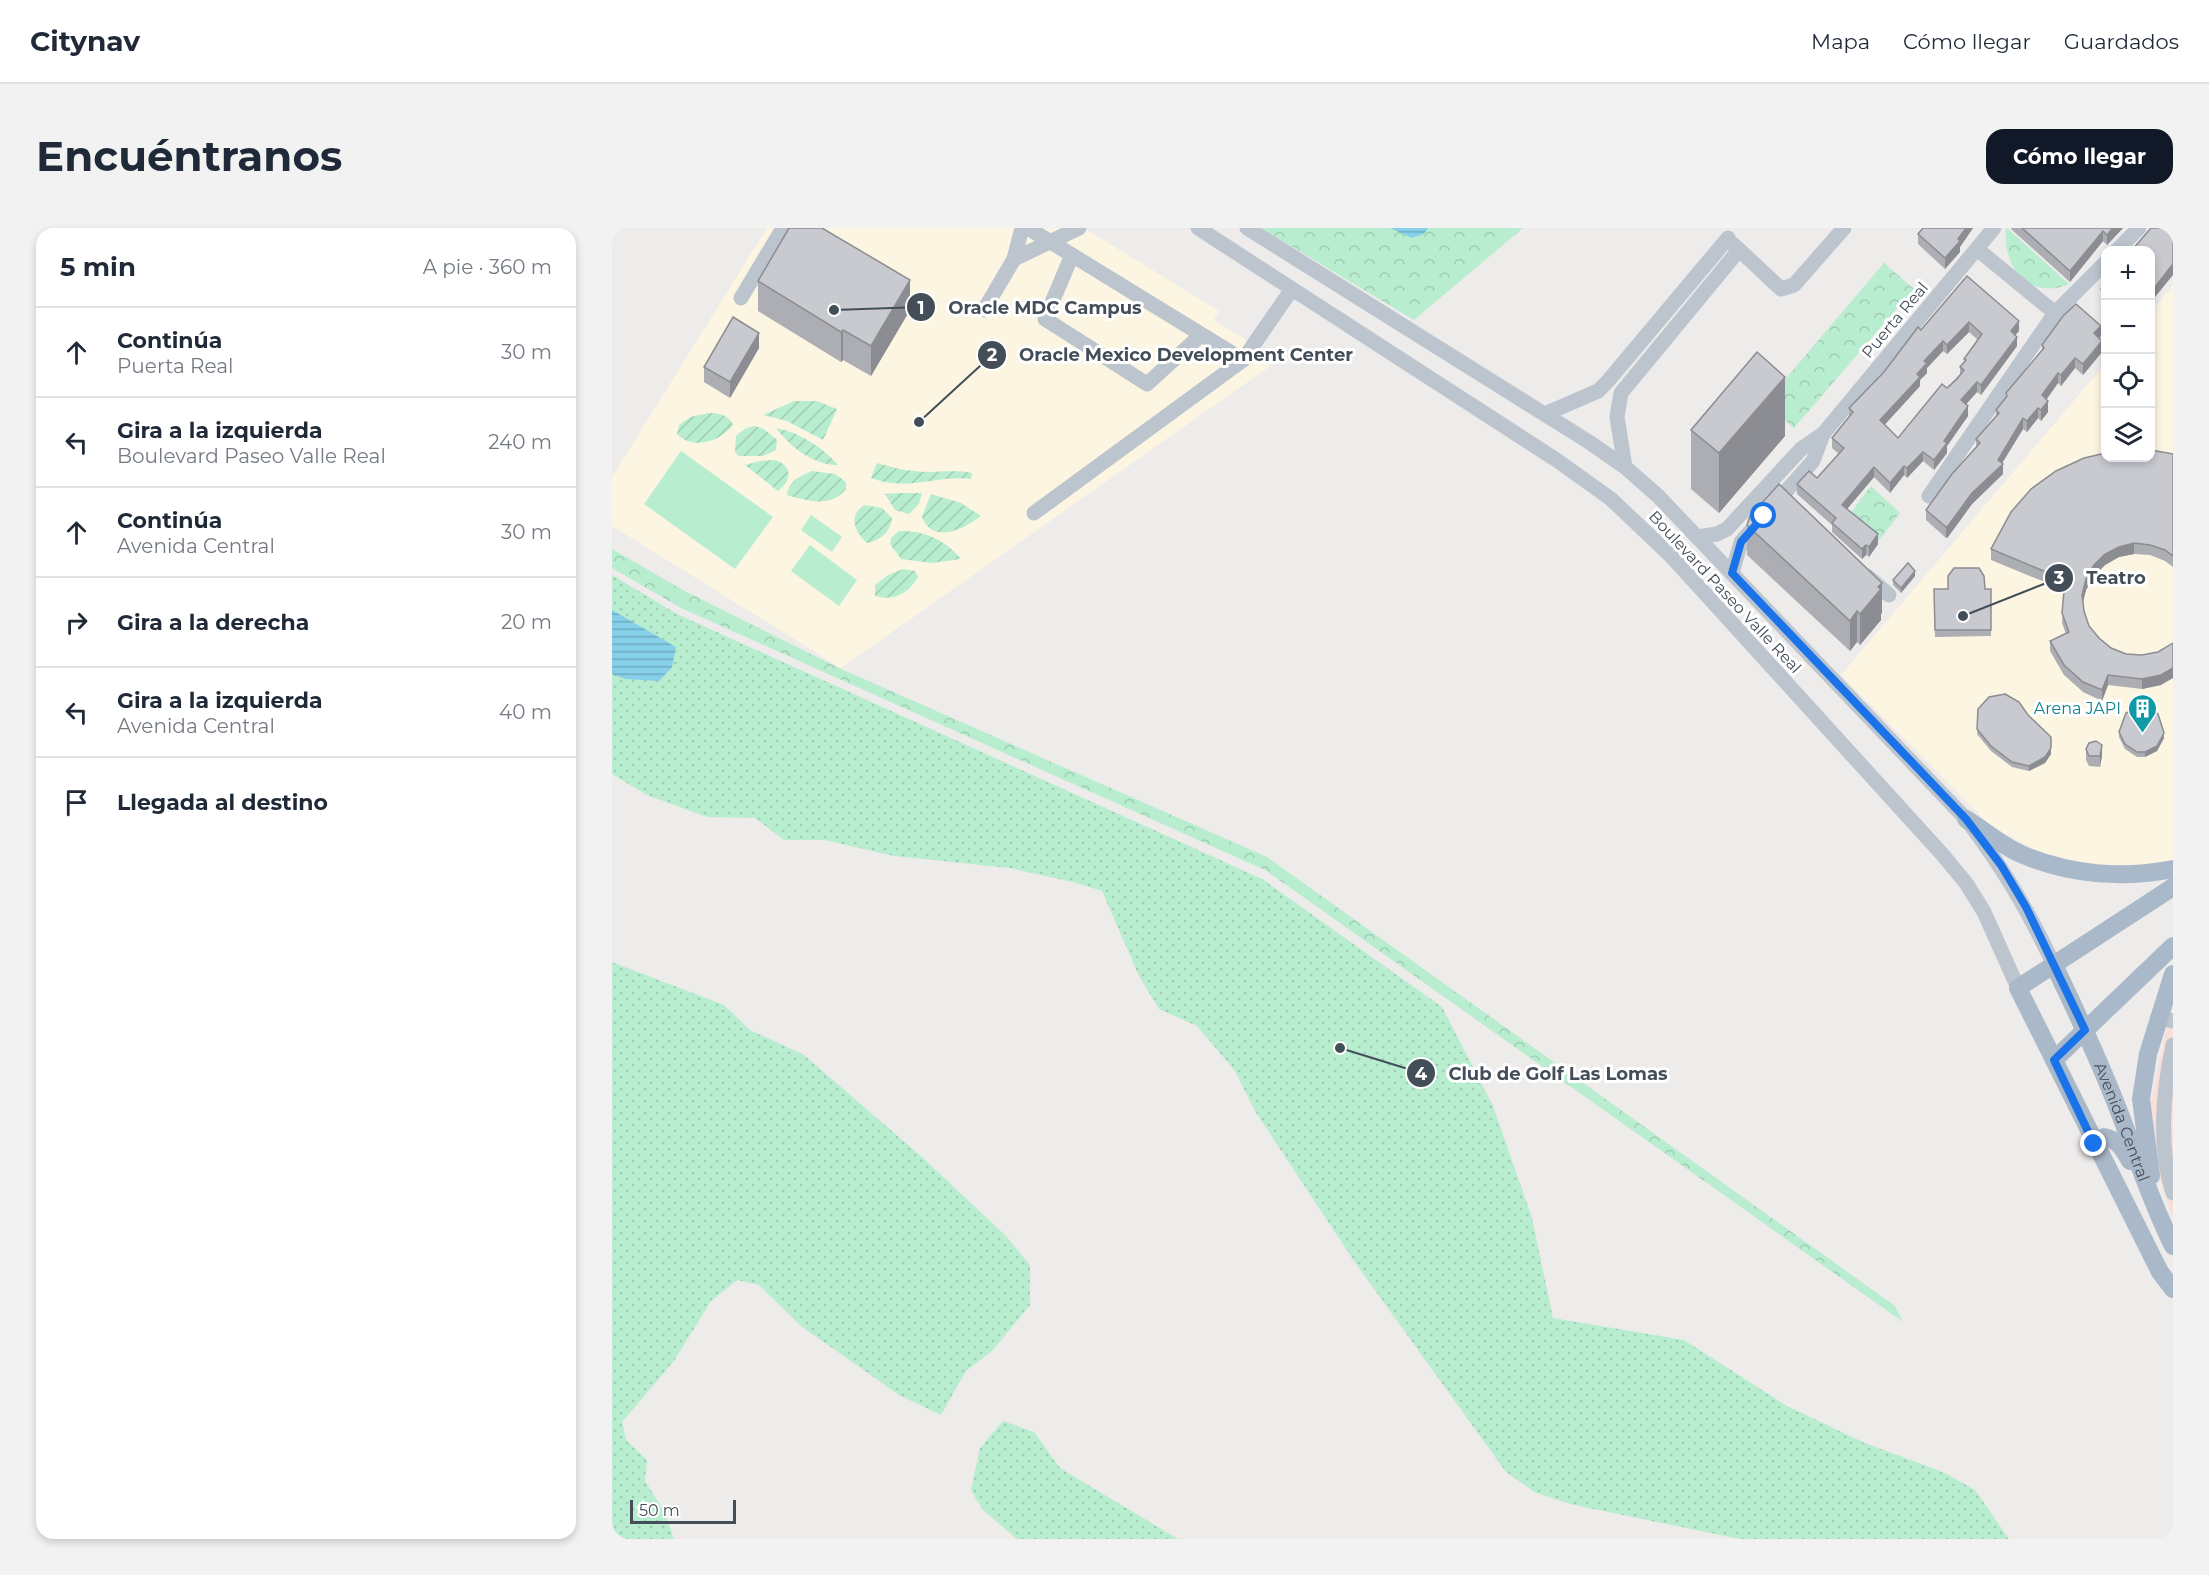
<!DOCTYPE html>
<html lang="es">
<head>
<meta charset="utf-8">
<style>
  :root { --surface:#fff; --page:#f2f2f3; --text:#1f2937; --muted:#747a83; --line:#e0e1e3; --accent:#111827 }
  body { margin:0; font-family:Montserrat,sans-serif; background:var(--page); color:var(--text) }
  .controls { position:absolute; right:18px; top:18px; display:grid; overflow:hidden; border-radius:12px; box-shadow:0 3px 9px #0003 }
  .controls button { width:54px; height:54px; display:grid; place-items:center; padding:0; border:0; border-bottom:2px solid var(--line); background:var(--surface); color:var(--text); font:30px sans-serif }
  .scale { position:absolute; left:18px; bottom:15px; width:106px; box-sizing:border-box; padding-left:6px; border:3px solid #444e58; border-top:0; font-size:16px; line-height:21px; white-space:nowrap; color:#444e58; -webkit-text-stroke:4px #fff; paint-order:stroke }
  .stop { position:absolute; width:18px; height:18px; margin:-14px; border:4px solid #1a73e8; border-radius:50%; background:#fff }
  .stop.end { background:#1a73e8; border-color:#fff; box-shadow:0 2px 6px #0008 }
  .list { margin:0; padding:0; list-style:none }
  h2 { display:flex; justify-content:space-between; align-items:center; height:78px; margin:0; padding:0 24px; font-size:26px }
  h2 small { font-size:20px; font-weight:400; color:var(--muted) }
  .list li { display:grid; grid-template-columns:39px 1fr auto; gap:18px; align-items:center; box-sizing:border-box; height:90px; padding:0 24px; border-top:2px solid var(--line) }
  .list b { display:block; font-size:22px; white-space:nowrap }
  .list p { margin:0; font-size:20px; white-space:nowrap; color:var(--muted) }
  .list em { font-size:20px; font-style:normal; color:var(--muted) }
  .icon { flex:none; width:33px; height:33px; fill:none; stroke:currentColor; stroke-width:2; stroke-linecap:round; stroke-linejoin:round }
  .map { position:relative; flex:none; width:1561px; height:1311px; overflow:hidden; border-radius:18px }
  header { display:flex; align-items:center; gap:36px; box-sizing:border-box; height:84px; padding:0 30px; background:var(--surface); border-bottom:2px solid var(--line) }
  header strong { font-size:28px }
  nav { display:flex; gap:33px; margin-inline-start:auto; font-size:21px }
  .intro { display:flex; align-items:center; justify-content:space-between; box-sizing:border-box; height:144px; padding:0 36px }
  h1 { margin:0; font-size:42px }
  .button { padding:15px 27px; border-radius:18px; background:var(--accent); color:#fff; font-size:21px; font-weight:700 }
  main { display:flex; gap:36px; padding:0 36px }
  aside { flex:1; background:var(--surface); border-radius:18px; box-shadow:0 3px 9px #0003 }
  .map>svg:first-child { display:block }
  .commercial { fill:#fbf5e2 }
  .medical { fill:#faded9 }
  .grass { fill:url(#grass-dots) }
  .park { fill:url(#park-crowns) }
  .garden { fill:url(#garden-furrows) }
  .pitch { fill:#b8edcf }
  .water { fill:url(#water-rules) }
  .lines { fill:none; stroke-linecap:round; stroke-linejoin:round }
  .minor { stroke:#bcc5ce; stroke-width:15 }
  .major { stroke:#aab9ca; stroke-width:18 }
  .wall { fill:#acaeb3; fill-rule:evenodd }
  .shaded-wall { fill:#8c8d92 }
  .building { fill:#c8cad0; stroke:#8c8d92; stroke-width:1.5; fill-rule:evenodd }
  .route { stroke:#1a73e8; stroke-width:8 }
  .labels { text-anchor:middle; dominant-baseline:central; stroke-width:6; stroke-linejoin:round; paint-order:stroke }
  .street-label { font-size:16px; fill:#444e58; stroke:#fff }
  .culture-label { font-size:16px; fill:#0d838f; stroke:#fff; text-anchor:end }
  .leader { fill:none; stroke:#444e58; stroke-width:2 }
  .callout-dot { fill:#444e58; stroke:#fff; stroke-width:2 }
  .mark-label { font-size:18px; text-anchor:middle; font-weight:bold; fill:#fff }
  .callout-label { font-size:18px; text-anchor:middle; font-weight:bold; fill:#444e58; stroke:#fff; stroke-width:6; stroke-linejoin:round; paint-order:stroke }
</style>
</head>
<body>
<header>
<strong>Citynav</strong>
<nav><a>Mapa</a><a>Cómo llegar</a><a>Guardados</a></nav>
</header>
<div class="intro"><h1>Encuéntranos</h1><a class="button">Cómo llegar</a></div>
<main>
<aside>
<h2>5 min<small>A pie · 360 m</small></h2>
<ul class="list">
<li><svg class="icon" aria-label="ahead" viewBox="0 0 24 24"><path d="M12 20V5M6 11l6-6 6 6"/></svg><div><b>Continúa</b><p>Puerta Real</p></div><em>30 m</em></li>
<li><svg class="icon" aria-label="left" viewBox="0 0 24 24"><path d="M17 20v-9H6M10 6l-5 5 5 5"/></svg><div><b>Gira a la izquierda</b><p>Boulevard Paseo Valle Real</p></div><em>240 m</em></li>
<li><svg class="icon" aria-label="ahead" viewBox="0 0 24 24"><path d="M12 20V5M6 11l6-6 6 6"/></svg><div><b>Continúa</b><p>Avenida Central</p></div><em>30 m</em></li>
<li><svg class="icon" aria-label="right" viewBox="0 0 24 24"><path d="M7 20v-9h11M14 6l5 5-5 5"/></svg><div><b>Gira a la derecha</b></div><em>20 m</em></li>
<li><svg class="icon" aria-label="left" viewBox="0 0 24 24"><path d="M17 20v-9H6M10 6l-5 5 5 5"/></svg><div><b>Gira a la izquierda</b><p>Avenida Central</p></div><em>40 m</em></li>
<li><svg class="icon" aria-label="arrive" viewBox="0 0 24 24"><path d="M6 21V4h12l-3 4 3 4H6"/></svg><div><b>Llegada al destino</b></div></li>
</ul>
</aside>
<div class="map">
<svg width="1561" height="1311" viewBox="0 0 1561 1311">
  <defs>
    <pattern id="grass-dots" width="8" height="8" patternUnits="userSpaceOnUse" patternTransform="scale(1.5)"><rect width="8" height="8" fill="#b8edcf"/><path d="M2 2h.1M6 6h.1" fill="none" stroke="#9fcdb4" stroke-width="1.8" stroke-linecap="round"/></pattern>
    <pattern id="park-crowns" width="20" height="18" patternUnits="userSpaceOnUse" patternTransform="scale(1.5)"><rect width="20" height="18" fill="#b8edcf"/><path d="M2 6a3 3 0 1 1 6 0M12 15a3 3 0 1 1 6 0" fill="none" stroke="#9fcdb4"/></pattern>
    <pattern id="garden-furrows" width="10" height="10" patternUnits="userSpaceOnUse" patternTransform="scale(1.5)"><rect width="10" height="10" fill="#b8edcf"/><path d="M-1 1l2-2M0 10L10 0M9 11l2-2" fill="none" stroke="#9fcdb4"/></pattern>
    <pattern id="water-rules" width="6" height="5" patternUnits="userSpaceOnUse" patternTransform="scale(1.5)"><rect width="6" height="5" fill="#86d0e9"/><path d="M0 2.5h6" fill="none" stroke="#6fabc0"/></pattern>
  </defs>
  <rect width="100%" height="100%" fill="#eeebeb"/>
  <g class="commercial">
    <path d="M155,0h317l135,83 -5,9 40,25 15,22 -428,301 -229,-142v-49z"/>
    <path d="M1561,57v577l-29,7 -45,-2 -62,-16 -46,-25 -150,-151 264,-311 1,94h44l1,-146z"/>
  </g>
  <path class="medical" d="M1561,786v204l-13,-38 -9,-78 16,-75z"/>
  <g class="grass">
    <path d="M0,347l65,39 585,265 180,128 51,99 39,112 21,100 131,22 103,66 78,37 80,30 30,17 34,49h-269l-166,-34 -38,-12 -30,-21 -150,-208 -101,-153 -20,-40 -38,-45 -38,-17 -20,-33 -37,-85 -29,-9 -64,-14 -115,-12 -69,-16h-41l-29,-22 -48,-1 -60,-22 -35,-21z"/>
    <path d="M0,734l112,43 26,25 54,25 119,103 83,78 24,29v40l-38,46 -26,20 -25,44 -42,-20 -98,-69 -42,-41 -22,-5 -26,21 -37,60 -52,61 4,18 21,20 -2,21 19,30 10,28h-62z"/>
    <path d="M391,1193l31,11 26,36 118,71h-161l-35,-30 -11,-19 9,-42z"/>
  </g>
  <g class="park">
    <path d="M649,0h262l-109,92z"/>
    <path d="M1394,0h1l62,56c-40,17 -67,-17 -63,-56z"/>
    <path d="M1272,35l30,26 -120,139 -29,-25z"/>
    <path d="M1259,258l29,27 -21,27 -30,-25z"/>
    <path d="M0,321l71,41 158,79 426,188 628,449 8,16 -638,-452 -584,-262 -69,-40z"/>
  </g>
  <g class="garden">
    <path d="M182,173h23l20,8 -14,31 -36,-19 -24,-6z"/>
    <path d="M97,185c10,0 20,2 24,12 -12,16 -40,26 -56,9l2,-9 11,-8z"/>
    <path d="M143,198l9,3 13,11 -1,10 -13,6h-25l-3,-5 1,-15 10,-8z"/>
    <path d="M164,200c25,5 46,19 62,37 -25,0 -48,-18 -62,-37z"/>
    <path d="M163,232c18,6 17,20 3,31l-33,-26 15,-4z"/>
    <path d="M265,235c17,5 34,9 52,9 15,0 27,-2 43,1l-1,6c-38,-4 -60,13 -100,-1z"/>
    <path d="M200,243l23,3 11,8v7c-15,19 -39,12 -59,6 0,-12 14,-20 25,-24z"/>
    <path d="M287,265h23l-3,11 -10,10 -14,-4 -10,-16z"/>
    <path d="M319,266l30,9 20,13c-17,13 -48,29 -59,1z"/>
    <path d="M252,277l18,3 10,10c-1,13 -12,23 -25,25 -13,-12 -19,-27 -3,-38z"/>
    <path d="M287,303c24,-1 47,9 62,28l-30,4 -30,-4 -11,-15 1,-6z"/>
    <path d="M291,341l12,2 3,6c-9,16 -25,25 -43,19v-11l13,-10z"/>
  </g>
  <g class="pitch">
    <path d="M69,223l92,66 -38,52 -91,-65z"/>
    <path d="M199,287l31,22 -10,15 -31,-22z"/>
    <path d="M198,317l47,35 -18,26 -48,-35z"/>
  </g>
  <g class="water">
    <path d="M778,0h38l-4,6 -12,4z"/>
    <path d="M0,382l64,37 -4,20 -13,14 -34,-2 -13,-5z"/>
  </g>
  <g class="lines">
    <g class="minor">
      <path d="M416,0l215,132"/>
      <path d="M586,0l360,233 53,38 60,57 271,298 24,29 18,29 34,76"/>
      <path d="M635,0l342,214 36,25 33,29 308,323c38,50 61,90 88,146"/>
      <path d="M1121,16l48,45 13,-4 50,-57"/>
      <path d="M1505,22l22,-22"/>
      <path d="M460,27l-27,64 102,65 54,-49"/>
      <path d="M402,31l65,-31"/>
      <path d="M129,70l42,-70"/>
      <path d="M372,82l30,-51 8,-31"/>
      <path d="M1443,85l51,-51"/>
      <path d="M933,186l53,-23 10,-10 120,-143"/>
      <path d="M1013,239l-8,-50 4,-24 118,-143"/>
      <path d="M1317,268l126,-183 -78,-64"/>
      <path d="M422,285l209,-153 49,-71"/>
      <path d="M1085,309l20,-3 10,-5 74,-80 22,-15 171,-206"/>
      <path d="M1120,345l9,-31 72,-81 10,-27"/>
      <path d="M1255,348l22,19"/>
      <path d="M1546,789l15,4"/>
      <path d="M1561,817c-10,46 -15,103 0,148"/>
    </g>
    <g class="major">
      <path d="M1354,591c18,11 36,27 55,35 48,21 102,25 152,15"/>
      <path d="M1561,659l-155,101 142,284 13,17"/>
      <path id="s1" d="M1442,737c25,52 49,103 69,157 16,42 30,84 50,124"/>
      <path d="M1442,832l119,-114"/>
      <path d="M1482,916l10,-7c15,3 19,12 26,24"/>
      <path d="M1539,948l-10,-77 7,-45 25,-80"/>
    </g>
  </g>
  <g class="wall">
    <path d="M1311,0h50l-13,19v5l-15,17 -27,-25v-10z"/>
    <path d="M1399,0h112l-16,17 -4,-4 -33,41 -59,-53z"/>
    <path d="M1355,48l52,55 -4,4 2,11 -36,49 -4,-3 -11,12 2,12 -21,30v7l-13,17 -11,-9 -16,17 -3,-3 -14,18 -16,-16 -27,32 31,35 -9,13 -3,-2 -4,4 -30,-27v-7l-35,-31v-10l20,-6 22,-24 -7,-6v-10l17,-21v-9l35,-36zM1357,104l9,8 -14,19v3l-4,5v7l-62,64 -14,-13 36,-39v-6l7,-7v-5l16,-17 4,3z"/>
    <path d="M1494,48v27l-5,-3 2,-21z"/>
    <path d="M146,53l152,29 -39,66 -28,-16 -2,2 -83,-51z"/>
    <path d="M1489,108l-2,2 3,14 -19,23 -8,-7 -14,18 -3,-3 -12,16 2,13 -7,9 -3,-3 -11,14 -4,-3 -21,34 1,11 -31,30 -24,33 -2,1 -20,-18v-10l50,-62v-9l20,-22v-7l10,-12v-5l36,-42v-6z"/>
    <path d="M147,120l-29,50 -26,-16v-15z"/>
    <path d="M1079,202l94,6 -66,77 -28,-24z"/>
    <path d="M1561,226v113l-8,-6 -15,-6 -16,-1 -15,3 -14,8 -11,11 -8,14 -3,13 1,8 5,15 10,12 62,47 -19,4 -34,-4 -6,16 -19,-9 -19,-17 -14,-24v-10l16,-7 -4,-11 2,-33 -73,-30v-11z"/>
    <path d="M1135,297l135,88 -1,1v6l-21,25 -3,-3 -7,9 -103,-96z"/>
    <path d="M1303,348l-14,17 -8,-8v-5z"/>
    <path d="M1322,361h57v47l-56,1z"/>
    <path d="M1366,481l50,6 23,22v17l-6,9 -16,8 -17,-4 -21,-16 -14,-17z"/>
    <path d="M1507,504l45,6 -7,13 -12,6h-8l-12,-8 -6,-12z"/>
    <path d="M1474,521l16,7 -2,11 -11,-1 -3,-6z"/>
  </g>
  <g class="shaded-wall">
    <path d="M1354,0h7l-13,19v5l-15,17v-11z"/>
    <path d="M1501,0h10l-16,17v-10z"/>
    <path d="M1491,3v10l-33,41v-11z"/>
    <path d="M1561,36v11l-22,27v-10z"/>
    <path d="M298,52v30l-39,66v-30z"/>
    <path d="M1407,93v10l-8,9v-9z"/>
    <path d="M1357,94v10l-22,22v-9z"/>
    <path d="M1489,98v10l-7,8v-11z"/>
    <path d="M231,102v30l-2,2v-30z"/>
    <path d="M147,105v15l-29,50v-16z"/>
    <path d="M1405,109v9l-36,49v-10z"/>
    <path d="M1331,113v10l-16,17v5l-7,7v6l-40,44v-10l44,-59z"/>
    <path d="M1490,113v11l-19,23v-11z"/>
    <path d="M1463,130v10l-14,18v-11z"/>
    <path d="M1446,145v10l-16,23v-11z"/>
    <path d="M1173,149v59l-66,77v-60z"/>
    <path d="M1365,154v10l-16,18v-10z"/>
    <path d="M1436,173v11l-7,9v-11z"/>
    <path d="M1356,178v10l-21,30v7l-13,17v-10l10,-19z"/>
    <path d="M1426,180v10l-11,14v-11z"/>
    <path d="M1411,190v11l-22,36 2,-1v10l-31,30 -24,33 -2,1v-11l52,-67z"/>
    <path d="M1311,224v9l-16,17v-10z"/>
    <path d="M1292,238v9l-14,18v-10z"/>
    <path d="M1262,239v10l-32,38v-10z"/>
    <path d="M1266,306v10l-9,13v-10z"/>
    <path d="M1522,315v11l-15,3 -14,8 -11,11 -8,14 -4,15v-10l4,-16 8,-14 11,-11 14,-7z"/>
    <path d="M1254,317v10l-4,4v-10z"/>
    <path d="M1303,343v5l-14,17v-5z"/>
    <path d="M1270,355v30l-1,1v6l-21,25v-31l18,-27z"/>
    <path d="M1245,383v31l-7,9v-30z"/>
    <path d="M1561,440v10l-12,7 -19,4v-10z"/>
    <path d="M1496,447v10l-6,16v-11z"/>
    <path d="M1552,505v5l-7,13 -12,6v-5z"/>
    <path d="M1490,517v11l-2,11v-11z"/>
    <path d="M1439,520v6l-6,9 -16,8v-5z"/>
  </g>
  <g class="building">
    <path d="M177,0h33l88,52 -39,66 -28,-16 -2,2 -83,-51z"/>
    <path d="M1311,0h43l-8,11 2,2 -15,17 -27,-24z"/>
    <path d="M1410,0h91l-6,7 -4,-4 -33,40z"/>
    <path d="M1539,0h22v36l-22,28v-42h-19z"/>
    <path d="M1355,48l52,45 -8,10 6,6 -36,48 -4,-3 -16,18 7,6 -24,35 3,2 -13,17 -11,-8 -16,16 -3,-2 -14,17 -16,-16 -32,38 36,29 -9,13 -3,-2 -4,4 -30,-26 4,-5 -39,-34 12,-13 8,7 27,-30 -12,-10 21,-26 -4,-4 35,-36 34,-45 3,3zM1357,94l13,12 -18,25 2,1 -6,7 4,3 -7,9 -10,9 -5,-4 -44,54 -18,-18 40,-43 -3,-3 10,-11 -3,-2 19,-20 4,4z"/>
    <path d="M1494,56v9l-5,-4z"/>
    <path d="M1464,76l25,22 -7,7 8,8 -19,23 -8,-6 -14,17 -3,-2 -16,22 6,6 -7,9 -3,-2 -11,13 -4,-3 -25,42 5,4 -31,29 -24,33 -2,1 -20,-17 26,-36 28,-31 -4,-4 23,-26 -3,-3 11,-14 -1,-3 38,-45 -2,-3 21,-29z"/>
    <path d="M121,89l26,16 -29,49 -26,-15z"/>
    <path d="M1145,124l28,25 -66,76 -28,-23z"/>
    <path d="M1539,222l22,4v102l-8,-6 -15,-5 -16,-2 -15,4 -14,7 -11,11 -8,14 -4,16 2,16 5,15 10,12 12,10 15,6 16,1 16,-3 15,-9v25l-12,7 -19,4 -34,-4 -6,15 -19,-8 -19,-17 -14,-24 19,-9 -7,-19 3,-33 -74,-31 20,-37 20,-23 25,-18 28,-13 22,-5v5h45z"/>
    <path d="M1167,256l103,99 -4,4 3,2 -21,25 -3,-3 -7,10 -103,-96 3,-9z"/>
    <path d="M1296,335l7,8 -14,17 -8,-8z"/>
    <path d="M1342,340h25l5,8 1,13h6v41h-56l-1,-41h14v-13z"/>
    <path d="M1393,466l14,8 9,13 23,22v11l-6,9 -16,9 -17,-4 -21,-16 -14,-17 1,-20 11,-12z"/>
    <path d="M1527,479l13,3 6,4 6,19 -7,13 -12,6h-8l-12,-8 -6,-12 7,-19z"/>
    <path d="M1484,513l6,4 -2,11h-11l-3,-7 3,-6z"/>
  </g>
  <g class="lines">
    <path class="route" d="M1152,288l-23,26 -9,31 234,246 35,46 25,42 59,123 -31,30 40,84"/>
  </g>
  <defs>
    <symbol id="building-pin" viewBox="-11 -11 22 30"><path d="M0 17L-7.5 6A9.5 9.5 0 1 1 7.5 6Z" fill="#0f9aa8" stroke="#fff"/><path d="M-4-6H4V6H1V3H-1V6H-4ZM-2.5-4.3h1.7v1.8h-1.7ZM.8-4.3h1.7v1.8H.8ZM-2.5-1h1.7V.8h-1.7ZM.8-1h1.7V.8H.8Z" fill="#fff"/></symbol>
  </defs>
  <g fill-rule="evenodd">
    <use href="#building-pin" x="1514" y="464" width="33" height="45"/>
  </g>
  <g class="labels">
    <g class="street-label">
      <text transform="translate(1283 92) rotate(-50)">Puerta Real</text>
      <text transform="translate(1113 364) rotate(47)">Boulevard Paseo Valle Real</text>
      <text stroke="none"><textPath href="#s1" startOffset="171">Avenida Central</textPath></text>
    </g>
    <g class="culture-label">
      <text x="1509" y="480">Arena JAPI</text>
    </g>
  </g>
  <path class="leader" d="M222 82L309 79M307 194L380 127M1351 388L1447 350M728 820L809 845"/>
  <g class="callout-dot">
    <circle cx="222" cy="82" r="6"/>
    <circle cx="307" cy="194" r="6"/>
    <circle cx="1351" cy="388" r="6"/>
    <circle cx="728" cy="820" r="6"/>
    <circle cx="309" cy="79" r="15"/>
    <circle cx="380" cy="127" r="15"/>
    <circle cx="1447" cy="350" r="15"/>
    <circle cx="809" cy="845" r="15"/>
  </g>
  <g class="mark-label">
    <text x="309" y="86">1</text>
    <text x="380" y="133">2</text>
    <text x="1447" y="356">3</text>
    <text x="809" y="852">4</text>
  </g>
  <g class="callout-label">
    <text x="433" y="86">Oracle MDC Campus</text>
    <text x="574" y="133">Oracle Mexico Development Center</text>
    <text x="1504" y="356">Teatro</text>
    <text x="946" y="852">Club de Golf Las Lomas</text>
  </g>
</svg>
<div class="controls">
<button>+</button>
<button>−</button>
<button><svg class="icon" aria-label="locate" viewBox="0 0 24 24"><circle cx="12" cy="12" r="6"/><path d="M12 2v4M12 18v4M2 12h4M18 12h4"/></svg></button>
<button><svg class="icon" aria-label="layers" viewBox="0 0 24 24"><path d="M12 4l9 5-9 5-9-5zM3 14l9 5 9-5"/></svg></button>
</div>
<div class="scale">50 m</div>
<div class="stop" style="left:1152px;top:288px"></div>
<div class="stop end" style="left:1482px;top:916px"></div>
</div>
</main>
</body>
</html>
